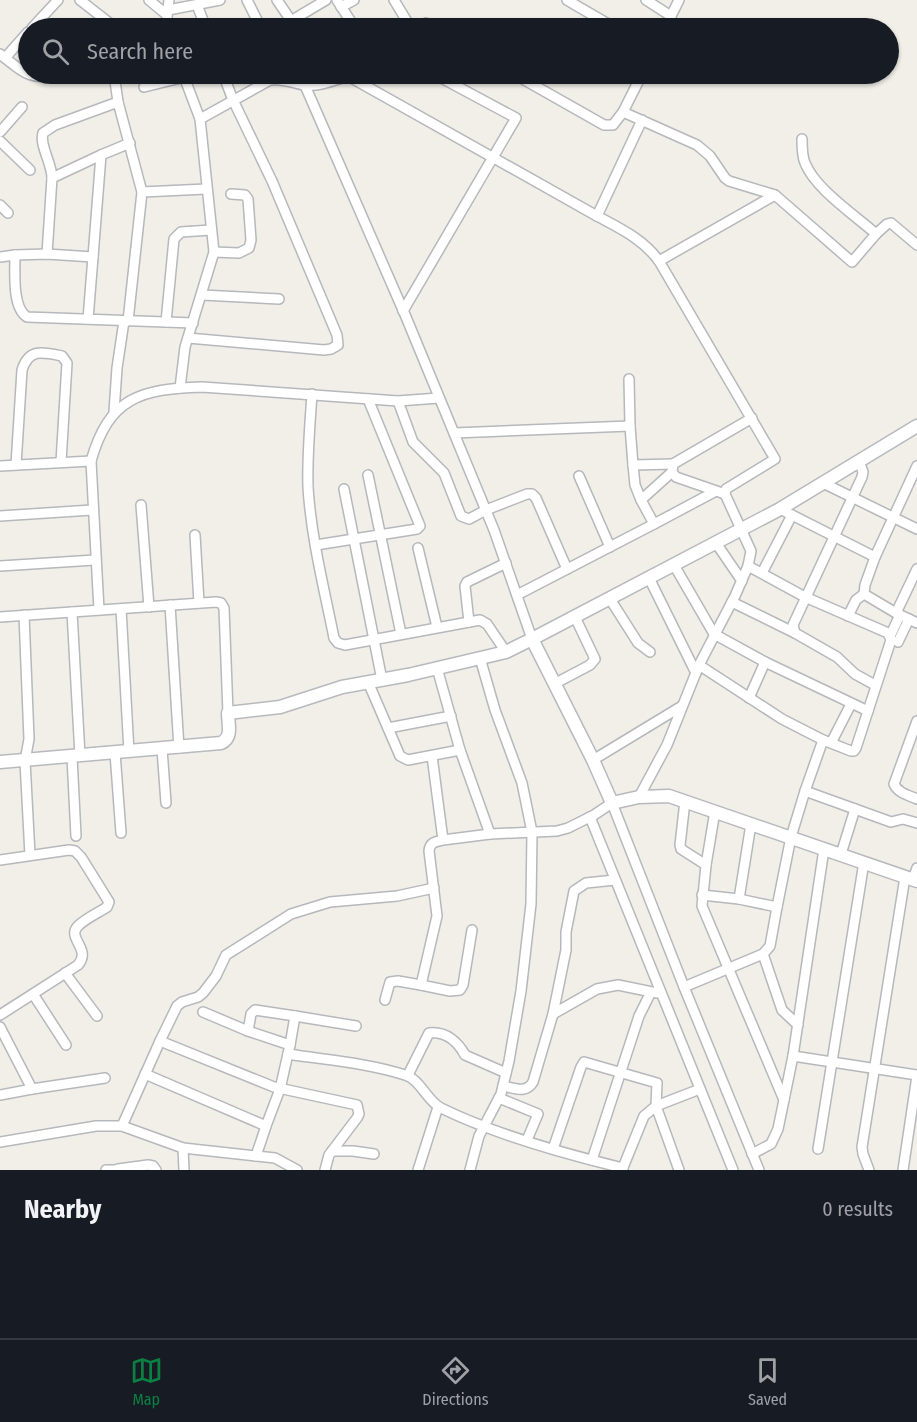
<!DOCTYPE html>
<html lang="en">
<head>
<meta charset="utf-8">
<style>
  :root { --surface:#171b24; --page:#20242c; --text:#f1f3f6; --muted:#9ea1a6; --line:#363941; --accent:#0b8043 }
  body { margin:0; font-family:"Fira Sans Condensed",sans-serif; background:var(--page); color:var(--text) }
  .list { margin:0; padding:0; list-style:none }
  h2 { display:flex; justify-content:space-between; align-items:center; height:78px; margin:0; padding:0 24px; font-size:26px }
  h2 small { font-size:20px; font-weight:400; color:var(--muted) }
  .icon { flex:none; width:33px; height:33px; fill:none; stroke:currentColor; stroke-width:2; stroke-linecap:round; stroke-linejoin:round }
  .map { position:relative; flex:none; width:917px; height:1170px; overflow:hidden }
  .search { position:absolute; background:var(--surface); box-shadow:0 2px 4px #0004; left:18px; right:18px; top:18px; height:66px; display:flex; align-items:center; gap:15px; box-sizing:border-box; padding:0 21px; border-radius:33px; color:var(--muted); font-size:22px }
  .sheet { height:168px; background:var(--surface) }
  nav { display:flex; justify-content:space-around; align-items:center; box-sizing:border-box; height:84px; border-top:2px solid var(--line); background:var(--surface); font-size:16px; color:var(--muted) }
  nav a { display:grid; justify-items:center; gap:3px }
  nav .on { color:var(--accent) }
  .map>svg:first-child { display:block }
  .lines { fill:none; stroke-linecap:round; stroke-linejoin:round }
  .street-casing { stroke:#b5b8bc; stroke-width:12 }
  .secondary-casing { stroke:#b6babf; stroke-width:15 }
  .street { stroke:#fff; stroke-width:9 }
  .secondary { stroke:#fff; stroke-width:12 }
</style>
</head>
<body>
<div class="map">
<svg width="917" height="1170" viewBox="0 0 917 1170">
  <rect width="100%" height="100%" fill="#f1efe8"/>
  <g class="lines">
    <defs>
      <g id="street">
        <path d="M80,0l32,25 1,3"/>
        <path d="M149,0l18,15 2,-15"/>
        <path d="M247,0l14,28"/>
        <path d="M277,0l15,22"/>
        <path d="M337,0l18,28"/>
        <path d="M394,0l17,28"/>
        <path d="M567,0l48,28"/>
        <path d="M646,0l25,16"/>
        <path d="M197,5l9,23"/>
        <path d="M341,7l13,-7"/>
        <path d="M168,10l52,-10"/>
        <path d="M32,28l26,-28"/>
        <path d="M167,28v-13"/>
        <path d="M279,28l47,-28"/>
        <path d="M423,28l3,-5 10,5"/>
        <path d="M665,28l14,-28"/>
        <path d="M0,54c21,16 29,28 57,20"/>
        <path d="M5,58l23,-26"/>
        <path d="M114,74l4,28 24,90 -14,129"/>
        <path d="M183,74l17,45"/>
        <path d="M300,74l106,243 88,213 38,109"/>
        <path d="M514,74l90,51h9l10,-13"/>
        <path d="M642,74l-19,38 74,33 13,11 15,22 4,3 46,14 77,67 24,-28"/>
        <path d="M144,87l41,-10"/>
        <path d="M642,120l-45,96c24,13 46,23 62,45"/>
        <path d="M0,132l22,-25"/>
        <path d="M802,139c0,9 0,17 3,24 11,27 50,52 71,71l11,-10 4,-1 26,22"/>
        <path d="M0,141l30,29"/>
        <path d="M52,178c0,-15 -13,-33 -9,-45l12,-8 63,-23"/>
        <path d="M142,192l64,-3"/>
        <path d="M0,205l8,8"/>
        <path d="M214,252l25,1 10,-5 2,-8 -3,-41 -3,-4 -14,-1"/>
        <path d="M47,254l5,-76 49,-23"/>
        <path d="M15,255l32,-1 46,3 -5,62"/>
        <path d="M0,257l15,-2c0,17 -3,53 12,62l166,6"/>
        <path d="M93,257l8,-102 29,-12"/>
        <path d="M202,295l77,4"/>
        <path d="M403,311l113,-193 -82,-44"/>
        <path d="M166,322l8,-83 7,-7 30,-2"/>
        <path d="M188,338l136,12 7,-1 7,-4 -1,-10 -65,-154 -39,-81 -10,-26"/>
        <path d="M629,379l1,47"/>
        <path d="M180,388l5,-41 29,-95 -14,-133 70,-39c13,-2 22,3 34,5 15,2 31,-5 44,-9l249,140"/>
        <path d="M312,394c-2,30 -5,62 -4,93 3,50 16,101 26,151l4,5 7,2 135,-25 7,4 19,28"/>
        <path d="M398,401l15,41 31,31 17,43 8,3 17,-9 41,-16h5l4,4 31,71"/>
        <path d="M114,412l3,-44 7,-47"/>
        <path d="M454,433l176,-7 3,39 40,-1"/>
        <path d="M91,461c18,-64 50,-72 111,-74l196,14 41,-3"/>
        <path d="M859,461l4,11 -1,5 -69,148 2,8 42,24 18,17 20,11"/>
        <path d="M16,465l6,-95c7,-22 21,-18 40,-14l5,7 -6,99"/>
        <path d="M633,465l2,20 6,15"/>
        <path d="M0,466l91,-5 8,149"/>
        <path d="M672,472l-31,28 13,24 62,-33"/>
        <path d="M368,475l33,159"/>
        <path d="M579,476l31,71"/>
        <path d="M823,483l94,46"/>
        <path d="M344,489l38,191"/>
        <path d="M725,494l-49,-17 -4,-5 1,-8 79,-46"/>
        <path d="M141,505l8,102"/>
        <path d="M780,509l95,48 -10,28 -1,9 32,19 21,10"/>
        <path d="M0,516l92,-6"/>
        <path d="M195,535l4,68"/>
        <path d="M716,543l26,38"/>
        <path d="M316,545l101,-16 3,-3 -52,-127"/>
        <path d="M418,548l19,79"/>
        <path d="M875,557l42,-91"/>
        <path d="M674,565l40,69 51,28"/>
        <path d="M0,566l95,-6"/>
        <path d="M748,566l3,-15 -26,-57 1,-5 49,-30 -116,-198 116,-66"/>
        <path d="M762,573l30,-58"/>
        <path d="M649,578l47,95"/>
        <path d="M517,595l137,-71"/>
        <path d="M610,599l28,44 12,9"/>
        <path d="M732,602l63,31"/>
        <path d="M170,605l9,143"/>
        <path d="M121,609l8,143"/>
        <path d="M72,612l8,144"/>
        <path d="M896,613l21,-44"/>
        <path d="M24,615l5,124 -4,22 5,94"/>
        <path d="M848,616l8,-16 8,-6"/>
        <path d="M0,617l216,-15 5,1 3,5 4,105"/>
        <path d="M469,622l-4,-36 2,-4 39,-19"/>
        <path d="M890,636l10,-21"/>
        <path d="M898,642l11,-23"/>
        <path d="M699,665l36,-69 13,-30 57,31 83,36 3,7 -35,108 -2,3h-3l-28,-11"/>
        <path d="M368,682l32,74 8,4 52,-10 -23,-82"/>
        <path d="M554,684l36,-19 5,-6 -20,-42"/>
        <path d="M749,698l16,-36 103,49"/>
        <path d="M917,721l-23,63c4,9 14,11 23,15"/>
        <path d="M388,728l63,-12"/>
        <path d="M831,743l20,-39"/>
        <path d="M162,749l4,54"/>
        <path d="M460,750l30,84"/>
        <path d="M115,753l6,80"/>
        <path d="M72,757l4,79"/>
        <path d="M593,760l89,-54"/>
        <path d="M639,797l28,-52 32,-80 83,54 41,21 -18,51"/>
        <path d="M685,801l-5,44 1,4 25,16 -4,41 82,194"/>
        <path d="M590,817l143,353"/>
        <path d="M443,840l47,-6 67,-3 11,-3 26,-13 18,-12 72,184 75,183"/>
        <path d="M841,854l14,-45"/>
        <path d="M0,860l69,-10 6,1 6,6 28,45 -2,5c-9,6 -21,11 -29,19 -12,12 14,23 0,39l-78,50"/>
        <path d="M706,865l9,-54"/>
        <path d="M913,879l4,-11"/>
        <path d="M702,895l37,4 12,-75"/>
        <path d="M777,907l14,-70 14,-46 86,31 12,-3 14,4"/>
        <path d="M763,954l19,56 16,15"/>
        <path d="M65,973l32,43"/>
        <path d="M421,985l29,6 10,-1 3,-5 9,-55"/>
        <path d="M684,987l79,-33 7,-8 7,-39 -38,-8"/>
        <path d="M33,994l33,51"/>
        <path d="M385,1000l5,-18 8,-1 23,4 16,-69 -8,-65c1,-9 6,-9 14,-11l-11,-84"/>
        <path d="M203,1012l45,19 42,14 -10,44 -14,37"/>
        <path d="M553,1014l44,-25 21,-4 39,8"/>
        <path d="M295,1016l61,10"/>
        <path d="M0,1027l32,62 73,-11"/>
        <path d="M248,1031l3,-17 4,-4 40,6 -5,29"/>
        <path d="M288,1054c38,6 80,9 117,21 15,4 22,26 36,33 53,26 124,46 182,60"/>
        <path d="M793,1056l31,-207"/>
        <path d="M145,1074l121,52 -10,30"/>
        <path d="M408,1075l21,-42c17,-2 29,9 36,22l41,18"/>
        <path d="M503,1086c11,2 23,8 30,-4l20,-68 13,-64v-18l8,-41 12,-8 29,-3"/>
        <path d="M0,1095l32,-6"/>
        <path d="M499,1098l39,16 -11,26"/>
        <path d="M122,1126l38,-85"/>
        <path d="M0,1142l96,-16h26l61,22 92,10 22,12"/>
        <path d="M183,1148l1,22"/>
        <path d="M553,1149l28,-82 3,-5 73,21 -1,23 -12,10 -22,54"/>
        <path d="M818,1149l46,-287"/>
        <path d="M332,1151h21l21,3"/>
        <path d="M752,1154l19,-10 7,-15 15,-73 124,19"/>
        <path d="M592,1160l47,-144 12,-24"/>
        <path d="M118,1169l30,-4 5,1 3,4"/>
        <path d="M106,1170h12"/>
        <path d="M325,1170l4,-15 28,-37 2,-4 -2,-9 -83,-18 -114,-46 17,-35 5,-4 16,-5 5,-4 13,-17 10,-21 65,-41 39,-12 67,-6 37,-8"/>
        <path d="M418,1170l20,-63"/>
        <path d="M470,1170l9,-34 22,-42 8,-33 12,-70 10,-87 1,-72 -10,-49 -27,-73 -15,-52"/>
        <path d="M679,1170l-23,-64 44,-17"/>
        <path d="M869,1170l-6,-16 -1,-7 43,-270"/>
        <path d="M903,1170l14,-94"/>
      </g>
      <g id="secondary">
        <path d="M917,426l-137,83 -248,130 61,121 19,43 27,-6 30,-1 248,85"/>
        <path d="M0,762l221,-19c12,-5 7,-19 7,-30l52,-6 62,-20 66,-12 98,-23 26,-13"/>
      </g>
    </defs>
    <use href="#street" class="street-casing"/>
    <use href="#secondary" class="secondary-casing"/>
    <use href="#street" class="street"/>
    <use href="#secondary" class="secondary"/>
  </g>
</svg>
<div class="search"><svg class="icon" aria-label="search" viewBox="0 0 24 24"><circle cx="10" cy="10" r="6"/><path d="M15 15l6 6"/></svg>Search here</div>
</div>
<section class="sheet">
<h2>Nearby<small>0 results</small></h2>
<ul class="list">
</ul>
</section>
<nav>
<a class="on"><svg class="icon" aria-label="map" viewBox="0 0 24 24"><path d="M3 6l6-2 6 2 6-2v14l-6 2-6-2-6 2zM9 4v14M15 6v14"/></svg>Map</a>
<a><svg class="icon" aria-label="directions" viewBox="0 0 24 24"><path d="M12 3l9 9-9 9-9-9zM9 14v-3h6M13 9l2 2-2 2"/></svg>Directions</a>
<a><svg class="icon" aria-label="saved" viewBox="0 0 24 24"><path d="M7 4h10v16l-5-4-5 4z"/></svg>Saved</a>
</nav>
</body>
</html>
